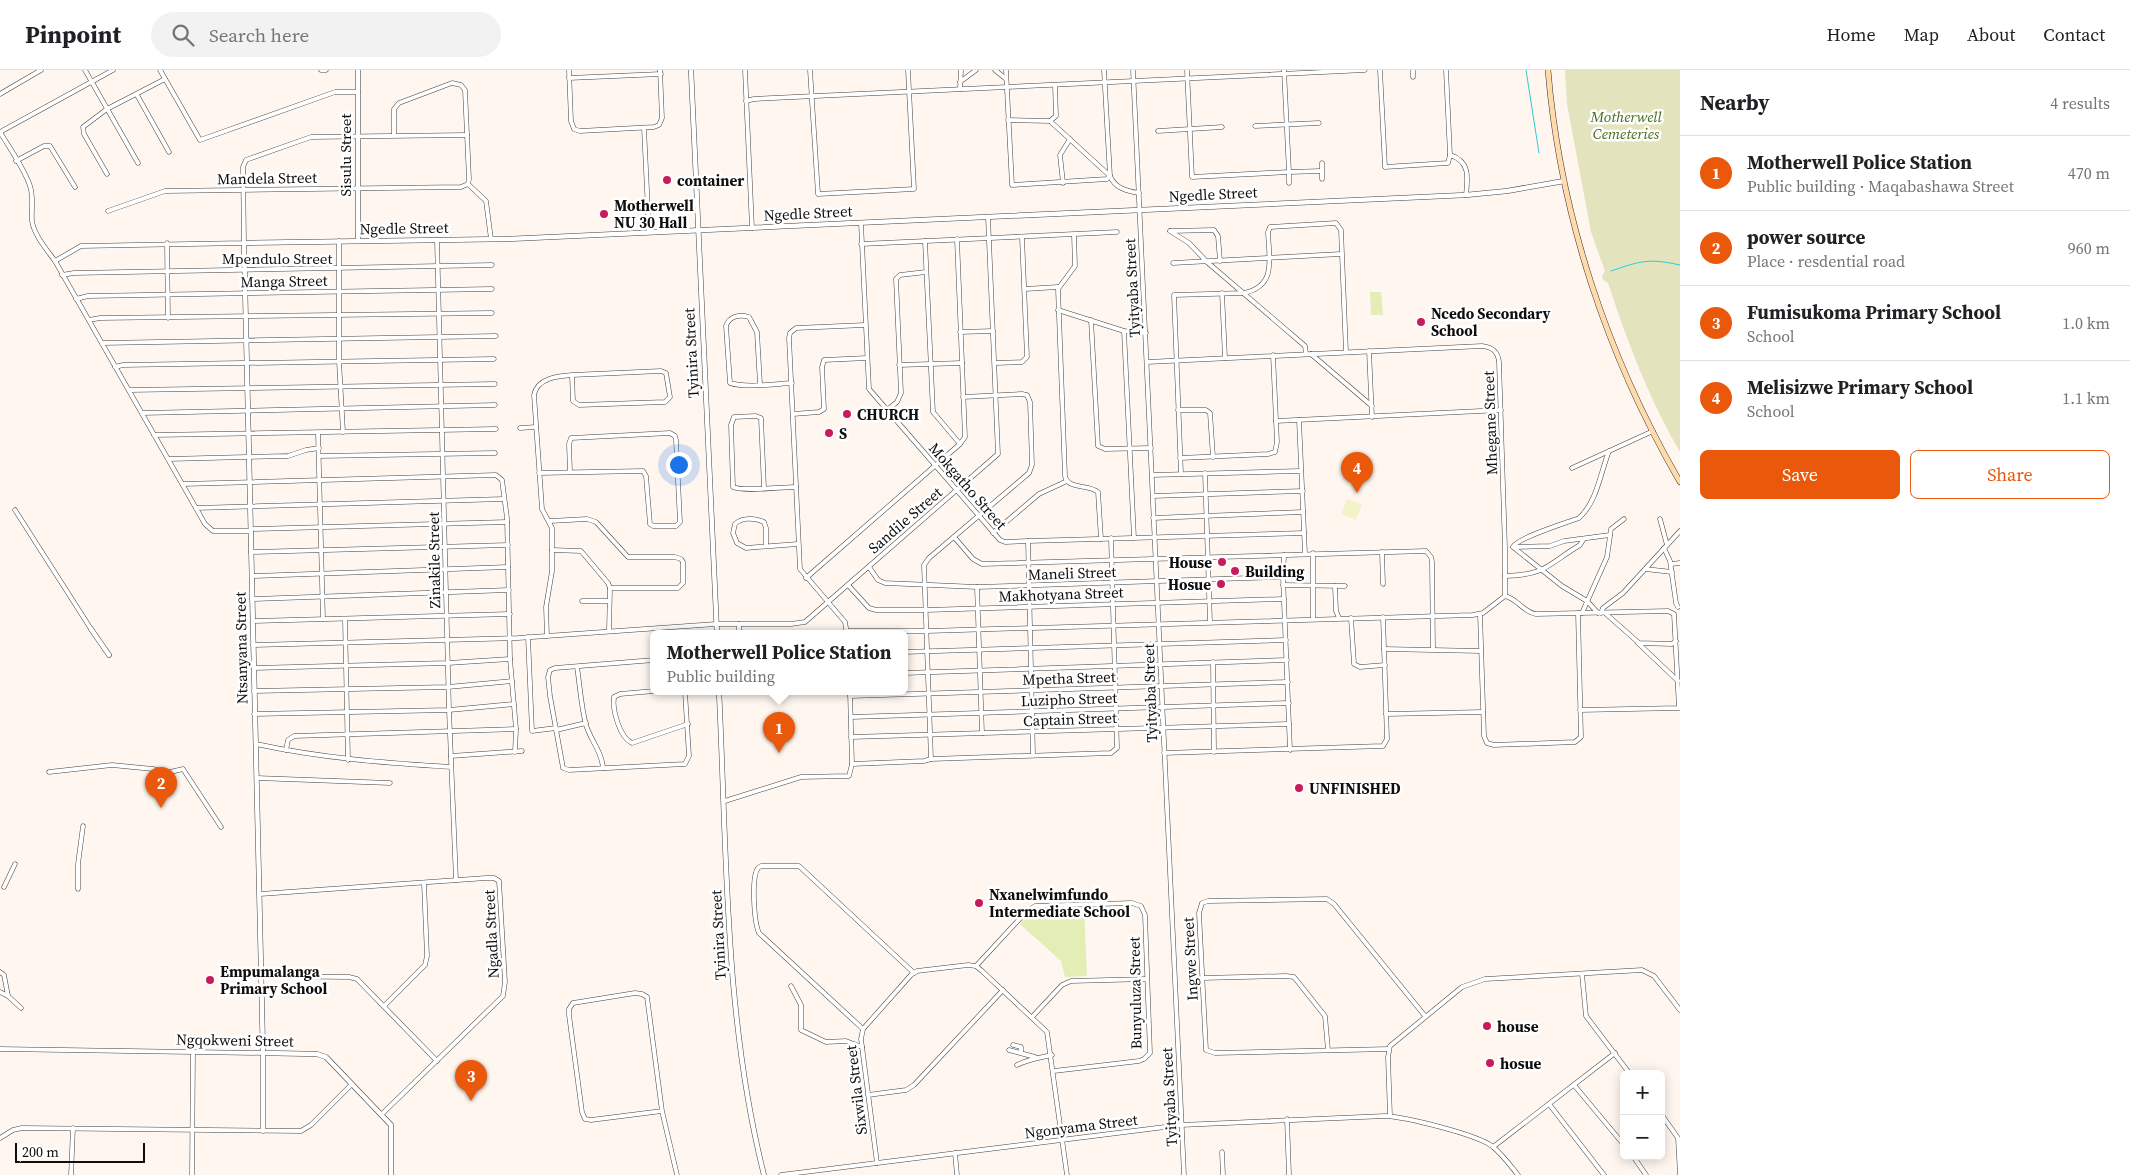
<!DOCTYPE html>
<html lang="en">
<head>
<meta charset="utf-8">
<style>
  :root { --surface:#fff; --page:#f2f2f2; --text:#202124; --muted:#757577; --line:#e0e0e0; --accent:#ea580c }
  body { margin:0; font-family:"Source Serif 4",serif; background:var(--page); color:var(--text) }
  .controls { position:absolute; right:15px; bottom:15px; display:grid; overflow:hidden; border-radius:8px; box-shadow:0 2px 12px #0003 }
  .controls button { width:45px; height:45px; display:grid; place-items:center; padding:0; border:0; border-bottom:1px solid var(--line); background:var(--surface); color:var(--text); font:25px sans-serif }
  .scale { position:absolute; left:15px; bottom:12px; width:130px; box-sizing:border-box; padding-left:5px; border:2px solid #0e0e0e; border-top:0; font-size:14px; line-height:18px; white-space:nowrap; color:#0e0e0e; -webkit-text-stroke:4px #fff; paint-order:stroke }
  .you { position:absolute; left:678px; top:394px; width:18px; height:18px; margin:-12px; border:4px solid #fff; border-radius:50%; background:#1a73e8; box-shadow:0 0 0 8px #1a73e833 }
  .badge { display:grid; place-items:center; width:32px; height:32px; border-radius:50%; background:var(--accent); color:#fff; font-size:16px; font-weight:700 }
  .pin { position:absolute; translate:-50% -41px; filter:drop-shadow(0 1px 2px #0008) }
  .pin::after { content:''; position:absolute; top:26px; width:18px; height:15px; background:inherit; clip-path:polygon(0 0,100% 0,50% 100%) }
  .popup { position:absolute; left:650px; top:560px; width:258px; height:65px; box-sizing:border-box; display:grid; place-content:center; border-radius:8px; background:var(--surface); filter:drop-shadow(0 1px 4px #0005); font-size:16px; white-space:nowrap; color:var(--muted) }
  .popup b { font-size:19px; color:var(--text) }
  .popup::after { content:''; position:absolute; left:50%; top:100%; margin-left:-10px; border:10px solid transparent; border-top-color:var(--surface) }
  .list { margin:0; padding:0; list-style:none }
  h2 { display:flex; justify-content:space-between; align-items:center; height:65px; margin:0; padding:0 20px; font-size:21px }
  h2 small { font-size:16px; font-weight:400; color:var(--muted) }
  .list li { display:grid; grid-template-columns:32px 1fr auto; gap:15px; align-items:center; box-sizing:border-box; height:75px; padding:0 20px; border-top:1px solid var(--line) }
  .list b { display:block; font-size:19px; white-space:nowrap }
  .list p { margin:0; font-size:16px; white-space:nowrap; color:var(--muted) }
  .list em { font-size:16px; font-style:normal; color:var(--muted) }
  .actions { display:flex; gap:10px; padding:15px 20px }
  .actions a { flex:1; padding:11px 0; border:1px solid var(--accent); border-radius:8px; text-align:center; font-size:18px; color:var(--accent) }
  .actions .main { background:var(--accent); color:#fff }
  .icon { flex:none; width:28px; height:28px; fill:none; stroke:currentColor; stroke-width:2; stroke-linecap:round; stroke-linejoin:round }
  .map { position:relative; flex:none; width:1680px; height:1105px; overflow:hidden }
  header { display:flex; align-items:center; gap:30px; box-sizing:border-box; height:70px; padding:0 25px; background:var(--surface); border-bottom:1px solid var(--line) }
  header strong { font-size:24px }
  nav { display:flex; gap:28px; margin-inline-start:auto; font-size:18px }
  .search { width:350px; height:45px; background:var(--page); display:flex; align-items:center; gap:12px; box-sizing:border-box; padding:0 18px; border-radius:28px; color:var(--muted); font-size:19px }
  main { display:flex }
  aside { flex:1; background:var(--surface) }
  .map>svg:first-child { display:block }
  .green { fill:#e4edb5 }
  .cemetery { fill:#e3e3be }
  .pitch { fill:#f2f3c7 }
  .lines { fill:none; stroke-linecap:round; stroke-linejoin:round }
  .stream { stroke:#30cbd7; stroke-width:1 }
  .minor-casing { stroke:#414141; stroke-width:5 }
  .tertiary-casing { stroke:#414141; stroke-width:5.5 }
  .secondary-casing { stroke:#303030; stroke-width:6 }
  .minor { stroke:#fff; stroke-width:4 }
  .tertiary { stroke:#fff; stroke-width:4.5 }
  .secondary { stroke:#ffdaaa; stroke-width:5 }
  .poi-dot { fill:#c91b5c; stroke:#fff; stroke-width:2 }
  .labels { text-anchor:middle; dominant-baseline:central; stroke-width:5; stroke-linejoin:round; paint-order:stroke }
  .park-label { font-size:15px; font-style:italic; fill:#456b19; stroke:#fff }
  .street-label { font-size:15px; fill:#0e0e0e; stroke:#fff }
  .poi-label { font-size:15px; font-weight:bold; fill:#0e0e0e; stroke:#fff; text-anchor:start }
</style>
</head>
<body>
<header>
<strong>Pinpoint</strong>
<div class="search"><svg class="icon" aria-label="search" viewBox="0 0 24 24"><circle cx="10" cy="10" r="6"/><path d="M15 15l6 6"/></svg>Search here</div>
<nav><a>Home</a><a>Map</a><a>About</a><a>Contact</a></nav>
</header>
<main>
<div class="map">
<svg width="1680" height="1105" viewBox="0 0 1680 1105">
  <rect width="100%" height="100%" fill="#fff6ef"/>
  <g class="green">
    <path d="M1370,222h11l2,23h-12z"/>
    <path d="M1084,838l3,68 -22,1 -4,-16 -41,-37 13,-14 4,-1z"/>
  </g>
  <path class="cemetery" d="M1565,0h115v382c-31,-53 -53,-111 -72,-169l-5,-3 -1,-4 3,-5 -14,-39 -24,-128z"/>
  <path class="pitch" d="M1347,429l15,6 -6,15 -15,-6z"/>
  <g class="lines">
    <g class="stream">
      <path d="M1526,0l13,83"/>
      <path d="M1611,201c29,-10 38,-13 69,-6"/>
    </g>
    <defs>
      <g id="minor">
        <path d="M85,0l53,93"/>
        <path d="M160,0l40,70 135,-48h23"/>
        <path d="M321,0h5"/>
        <path d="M569,0l2,51 3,8 6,2 74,-4 5,-2 3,-7 -2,-48"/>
        <path d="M745,0l7,158"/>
        <path d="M810,0l8,124 96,-5 -6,-119"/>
        <path d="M995,0l11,9"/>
        <path d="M1006,0l6,115 95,-6 3,-3 -6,-106"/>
        <path d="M1133,0l51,1105"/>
        <path d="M1187,0l5,107 97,-5 -5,-102"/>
        <path d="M1380,0l5,97 63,-4 2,-8 -4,-85"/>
        <path d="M1413,0v7"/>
        <path d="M569,8l92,-4"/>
        <path d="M960,12l16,-12"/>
        <path d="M960,19l1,-19"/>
        <path d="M0,24l41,-24"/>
        <path d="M137,25l32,57"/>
        <path d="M746,31l8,-2 611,-29"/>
        <path d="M1008,50l42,1 60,55c5,12 16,15 29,17"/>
        <path d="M1050,51l6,-5 -1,-31"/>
        <path d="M1255,56l64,-3"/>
        <path d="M644,58l5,104"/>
        <path d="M1158,61l64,-4"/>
        <path d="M0,62c10,17 24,36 30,54 4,12 1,23 2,35 2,14 15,29 23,40l150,263 8,7h38"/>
        <path d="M0,62l113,-62"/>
        <path d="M1450,85c20,6 18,22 16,40"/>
        <path d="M16,91l28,-15h6l25,41"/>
        <path d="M1322,93v16"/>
        <path d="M107,104l-23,-40 -1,-7 24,-18 58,-30"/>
        <path d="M1063,113l-3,-28 10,-16"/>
        <path d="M1289,113v-11l32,-1"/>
        <path d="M468,114l18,17 5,38"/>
        <path d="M108,141l57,-20 296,-4 7,-3 1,-5 -4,-89 -4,-5 -9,-2 -53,20 -5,6v26"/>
        <path d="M861,153l8,166 131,151 5,2 23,-1 276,-8"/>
        <path d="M1170,161l19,12 18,19 98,84 1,8"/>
        <path d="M1170,161l44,-1 4,6 2,25"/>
        <path d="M1074,165l1,31 -17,23 7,187c3,14 24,8 33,16l3,47"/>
        <path d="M437,170l12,470 7,170"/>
        <path d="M339,171v120l4,71"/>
        <path d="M925,171l8,171 27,32"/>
        <path d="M167,173l1,75"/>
        <path d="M861,174l256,-12"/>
        <path d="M55,191l26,-15 163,-3 -1,-76 3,-7 65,-23 156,-2"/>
        <path d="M1173,193l168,-9"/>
        <path d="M62,205l12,-2 418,-8"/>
        <path d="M1025,219l33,-2"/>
        <path d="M1222,223l3,65"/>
        <path d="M76,229l12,-3 404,-7"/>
        <path d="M1058,240l66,21 22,2"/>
        <path d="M89,250l11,-2 392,-5"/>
        <path d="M1091,250l7,126 7,3 46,-1"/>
        <path d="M1124,261l10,207"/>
        <path d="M960,262l33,-1"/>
        <path d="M102,273l394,-7"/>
        <path d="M1369,281l3,66"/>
        <path d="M1311,284l61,52"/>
        <path d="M995,293l27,-1 5,-5 -5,-120"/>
        <path d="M899,295l63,-2"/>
        <path d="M115,297l8,-2 371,-6"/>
        <path d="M760,314l-3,-52 -8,-15c-9,-3 -20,-1 -23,9l4,57c16,5 44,1 62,0"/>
        <path d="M130,320l365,-6"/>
        <path d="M887,340l10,-8 4,-9 -5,-114 4,-4 26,-3"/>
        <path d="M1178,340h28l4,3 3,44"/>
        <path d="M142,343l353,-8"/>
        <path d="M793,344l26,-2 5,-3 -2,-42 2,-7 43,-2"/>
        <path d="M1299,350l6,134"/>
        <path d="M1276,351l225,-11"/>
        <path d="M520,358l16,-1"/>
        <path d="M318,363l5,186"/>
        <path d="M154,365l342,-6"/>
        <path d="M319,386l176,-3"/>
        <path d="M1180,388l88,-4 7,-2 2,-10 -4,-87"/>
        <path d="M168,389l120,-3 18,-6 13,-2"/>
        <path d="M1572,398l81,-37"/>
        <path d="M539,403l104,-2 3,5 4,48 3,2h23l4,-4 -4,-82 -1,-4 -5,-3 -99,5 -2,6 1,28"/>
        <path d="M1205,403l5,149"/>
        <path d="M1181,404l-7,-179 70,-2c33,-7 25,-34 24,-61l2,-5 66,-4 5,7 5,122"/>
        <path d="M1152,405l149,-4"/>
        <path d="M183,414l313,-9 6,5 5,38 3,141 6,70 -1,23"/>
        <path d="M764,418l-3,-70 -5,-2 -22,1 -3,8 2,62c10,5 50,0 63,0"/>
        <path d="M1153,426l150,-5"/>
        <path d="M196,438l308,-9"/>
        <path d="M15,440l76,119"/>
        <path d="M1153,448l150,-6"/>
        <path d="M1660,449l7,26"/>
        <path d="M550,451l37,-2 9,3 32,35h47l6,2 2,3v21l-5,5h-68"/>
        <path d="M251,459l256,-7"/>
        <path d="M993,463l46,-39 28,-13"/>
        <path d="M954,467l19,22 9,5 444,-13 5,6 1,5 1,87"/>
        <path d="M1028,471l5,214"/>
        <path d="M766,476v-18l-2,-6c-9,-4 -22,-5 -29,2l-2,9 4,10 9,5 52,-4"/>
        <path d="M1513,477l37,-1 14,-5 46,-6"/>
        <path d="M1664,478l6,13 6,42 2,4"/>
        <path d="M552,480l29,1 27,32 2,5"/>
        <path d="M251,482l257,-7"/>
        <path d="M1382,482l1,32"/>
        <path d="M1313,483v66"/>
        <path d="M1284,485l-1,22 7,173"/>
        <path d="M1671,494l9,-1"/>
        <path d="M869,497l9,13 7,3 92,4 306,-10"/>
        <path d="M1645,499l27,3"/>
        <path d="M252,506l256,-9"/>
        <path d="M1505,506c42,-1 43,-12 75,-31l3,-5"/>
        <path d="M806,508l154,-134 5,-7 -8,-198"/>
        <path d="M848,515l21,23 7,2h50l358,-11"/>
        <path d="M1283,515l62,1"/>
        <path d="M1335,516l1,25 3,7"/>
        <path d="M977,517l5,146"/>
        <path d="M1505,526c13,3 18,16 31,18l132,-3 6,3 5,94 -99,2"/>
        <path d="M252,529l257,-9"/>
        <path d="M582,531h27"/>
        <path d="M1582,543l25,-56 4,-28 13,-10"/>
        <path d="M1598,543l-11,-12 -25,-15 -49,-39c4,-9 53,-24 66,-29 18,-16 21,-44 30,-67"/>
        <path d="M1601,543l2,-5 20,-15 57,-62"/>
        <path d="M1605,543l34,30 33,1 4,-3"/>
        <path d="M1480,544l4,122 3,7 7,2 81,-3 6,-5 -3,-124"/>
        <path d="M1351,548l3,46 6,3 25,-2"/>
        <path d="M345,549l3,141"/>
        <path d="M253,551l257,-7"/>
        <path d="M739,554v10"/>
        <path d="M609,561l1,-43"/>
        <path d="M847,561h80l546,-16 10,-2 22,-17v-48l-6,-186c-1,-11 -7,-15 -17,-16l-335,16"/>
        <path d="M847,564l-2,-12 -45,-53 -11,-231 1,-5 6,-5 69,-3"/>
        <path d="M547,566l-1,-29 6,-36v-43l-10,-19 -8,-114c3,-17 24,-19 38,-20l89,-4 5,2 4,24 -5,5 -86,3 -6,-4 -1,-26"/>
        <path d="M528,567l4,94 24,-3"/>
        <path d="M1638,573l40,38"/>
        <path d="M253,575l265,-7 198,-14h75l14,-2 193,-168 -10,-237"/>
        <path d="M1384,579l97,2"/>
        <path d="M904,582l382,-12"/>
        <path d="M654,590l-99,8 -5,2 -2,7 2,19 13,72 6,2 116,-6 4,-8 -4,-64"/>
        <path d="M1213,592l1,90"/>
        <path d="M577,597c3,19 4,39 9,58 5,16 16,27 17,43"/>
        <path d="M254,598l194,-5 62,-4"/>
        <path d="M904,603l383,-13"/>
        <path d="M254,621l194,-4 64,-6"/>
        <path d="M654,621l-34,3 -6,3c-2,13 6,41 18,46l56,-19"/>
        <path d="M850,626l438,-14"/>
        <path d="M254,644l195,-4 65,-6"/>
        <path d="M1386,644l97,-2"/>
        <path d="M851,647l438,-14"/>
        <path d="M556,660l30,-7"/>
        <path d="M851,667l438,-13"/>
        <path d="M256,674c65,14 129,19 195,23"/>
        <path d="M286,680l2,-10 6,-4 222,-7"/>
        <path d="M1164,683l219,-7 4,-7 -4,-122"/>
        <path d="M451,686l71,-5"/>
        <path d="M931,689l-7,-194 5,-7 100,-85 3,-8 -2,-63 -3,-7 -5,-1 -59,3"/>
        <path d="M852,694l72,-3 7,-2 180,-6 6,-5 -6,-210"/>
        <path d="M49,702l63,-7 41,4 13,4 17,-4 38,58"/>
        <path d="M257,708l133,5"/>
        <path d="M725,731l76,-24 48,-1 3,-12 -2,-72"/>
        <path d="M4,817l11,-23"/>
        <path d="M78,819v-25l5,-38"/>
        <path d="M260,824l226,-16h8l5,3 6,101 -2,14 -121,118"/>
        <path d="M976,896l50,-54 9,-6 97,-3 9,3 4,9 5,138 -6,6 -5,2 -85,10"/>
        <path d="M0,902l4,3 4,21"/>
        <path d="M1582,904l4,42 44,58"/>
        <path d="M262,906l87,1 8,2 80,82"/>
        <path d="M1202,908l84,-2 8,1 31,39 3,34"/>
        <path d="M791,916l10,19v25l25,12 20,-1 16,6"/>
        <path d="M0,922l8,4 13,12"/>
        <path d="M384,936l41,-41 2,-9 -3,-73"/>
        <path d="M1032,947l30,-32 9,-4 76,-2"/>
        <path d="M863,959l-104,-96c-5,-11 -8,-56 -1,-65l3,-2h38l115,107"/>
        <path d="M1013,975l8,2v5"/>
        <path d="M0,979l263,4v78"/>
        <path d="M1389,979l-174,4 -9,-3 -7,-137 3,-10 6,-2 119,-2 7,5 91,112"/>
        <path d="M1009,980l26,7"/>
        <path d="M1017,995c11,-6 22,-7 35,-10"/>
        <path d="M1574,1015l50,60"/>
        <path d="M868,1025l38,-5 8,-5 89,-95"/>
        <path d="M1549,1034l55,71"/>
        <path d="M662,1041l-71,9 -6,-1 -3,-7 -13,-97v-6l4,-6 62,-10 7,1 5,3 15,114 15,64"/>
        <path d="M1661,1044l17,24 2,37"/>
        <path d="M1390,1046l-2,-59 2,-11 72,-59 23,-8 157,-9 12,6 26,34"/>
        <path d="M1287,1049l2,56"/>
        <path d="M0,1068l13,-8 9,-2 279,3 10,-6 41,-41"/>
        <path d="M1493,1077l122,-94"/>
        <path d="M1222,1082l1,23"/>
        <path d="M955,1083l2,22"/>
        <path d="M1633,1086l13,19"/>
        <path d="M877,1093l-16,-124 2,-10 48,-54 6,-4 51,-6 8,1 6,5 65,61 20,143"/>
        <path d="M71,1105l2,-47"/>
        <path d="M192,1105l1,-124"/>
        <path d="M781,1105l400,-50 204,-9c21,1 90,18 107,30 10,8 18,19 26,29"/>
      </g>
      <g id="tertiary">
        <path d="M358,0v171"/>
        <path d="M691,0l26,564"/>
        <path d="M91,559l18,26"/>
        <path d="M719,622c8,161 5,325 45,483"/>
        <path d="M391,1105v-50l-65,-68 -9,-3 -54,-1 -19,-810 262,-4 960,-44 41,-4 57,-10"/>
      </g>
      <path id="secondary" d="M1548,0c12,145 59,286 132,412"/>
    </defs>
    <use href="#minor" class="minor-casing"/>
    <use href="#tertiary" class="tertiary-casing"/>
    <use href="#secondary" class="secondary-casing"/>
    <use href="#minor" class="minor"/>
    <use href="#tertiary" class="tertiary"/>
    <use href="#secondary" class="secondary"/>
  </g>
  <g class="poi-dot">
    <circle cx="667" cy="110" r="5"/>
    <circle cx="604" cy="144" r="5"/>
    <circle cx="1421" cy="252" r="5"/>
    <circle cx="847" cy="344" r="5"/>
    <circle cx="829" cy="363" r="5"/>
    <circle cx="1222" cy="492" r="5"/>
    <circle cx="1235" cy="501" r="5"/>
    <circle cx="1221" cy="514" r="5"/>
    <circle cx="1299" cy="718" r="5"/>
    <circle cx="979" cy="833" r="5"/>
    <circle cx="210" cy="910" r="5"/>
    <circle cx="1487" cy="956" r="5"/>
    <circle cx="1490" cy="993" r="5"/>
  </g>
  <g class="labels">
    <g class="park-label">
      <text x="1626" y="46">Motherwell<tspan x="1626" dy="17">Cemeteries</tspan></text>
    </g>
    <g class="street-label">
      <text transform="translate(345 85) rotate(-90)">Sisulu Street</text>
      <text transform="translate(267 108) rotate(-1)">Mandela Street</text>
      <text transform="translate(1213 124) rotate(-3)">Ngedle Street</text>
      <text transform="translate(808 143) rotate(-3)">Ngedle Street</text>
      <text transform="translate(404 158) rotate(-1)">Ngedle Street</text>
      <text x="277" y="188">Mpendulo Street</text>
      <text transform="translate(284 211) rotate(-1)">Manga Street</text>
      <text transform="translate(1132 218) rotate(-93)">Tyityaba Street</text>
      <text transform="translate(691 283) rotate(-93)">Tyinira Street</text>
      <text transform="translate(1490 353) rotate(-92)">Mhegane Street</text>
      <text transform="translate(968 416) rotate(49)">Mokgatho Street</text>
      <text transform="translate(905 450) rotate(-41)">Sandile Street</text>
      <text transform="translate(434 490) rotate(-91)">Zinakile Street</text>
      <text transform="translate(1072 503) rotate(-2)">Maneli Street</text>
      <text transform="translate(1061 524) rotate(-2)">Makhotyana Street</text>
      <text transform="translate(241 578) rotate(-91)">Ntsanyana Street</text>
      <text transform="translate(1069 608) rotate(-2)">Mpetha Street</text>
      <text transform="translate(1150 623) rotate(-92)">Tyityaba Street</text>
      <text transform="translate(1069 629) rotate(-2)">Luzipho Street</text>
      <text transform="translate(1070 649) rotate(-2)">Captain Street</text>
      <text transform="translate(491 864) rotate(-93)">Ngadla Street</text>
      <text transform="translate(718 865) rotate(-93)">Tyinira Street</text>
      <text transform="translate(1190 889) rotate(-93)">Ingwe Street</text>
      <text transform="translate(1135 923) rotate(-91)">Bunyuluza Street</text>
      <text transform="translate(235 970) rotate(1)">Ngqokweni Street</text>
      <text transform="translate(856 1020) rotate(-97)">Sixwila Street</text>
      <text transform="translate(1169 1027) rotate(-93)">Tyityaba Street</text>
      <text transform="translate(1081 1056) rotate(-7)">Ngonyama Street</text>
    </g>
    <g class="poi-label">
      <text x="677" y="110">container</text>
      <text x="614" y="135">Motherwell<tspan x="614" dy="17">NU 30 Hall</tspan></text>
      <text x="1431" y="243">Ncedo Secondary<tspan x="1431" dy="17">School</tspan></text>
      <text x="857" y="344">CHURCH</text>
      <text x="839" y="363">S</text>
      <text x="1212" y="492" text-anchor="end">House</text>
      <text x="1245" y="501">Building</text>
      <text x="1211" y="514" text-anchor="end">Hosue</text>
      <text x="1309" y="718">UNFINISHED</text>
      <text x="989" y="824">Nxanelwimfundo<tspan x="989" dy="17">Intermediate School</tspan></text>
      <text x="220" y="901">Empumalanga<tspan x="220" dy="17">Primary School</tspan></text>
      <text x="1497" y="956">house</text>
      <text x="1500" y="993">hosue</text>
    </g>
  </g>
</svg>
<div class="controls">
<button>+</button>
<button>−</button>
</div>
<div class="scale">200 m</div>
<div class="you"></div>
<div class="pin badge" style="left:779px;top:683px">1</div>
<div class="popup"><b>Motherwell Police Station</b>Public building</div>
<div class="pin badge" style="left:161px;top:738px">2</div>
<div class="pin badge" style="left:471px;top:1031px">3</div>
<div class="pin badge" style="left:1357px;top:423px">4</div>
</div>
<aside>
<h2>Nearby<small>4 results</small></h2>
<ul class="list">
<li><span class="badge">1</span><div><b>Motherwell Police Station</b><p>Public building · Maqabashawa Street</p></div><em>470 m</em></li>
<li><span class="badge">2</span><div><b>power source</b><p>Place · resdential road</p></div><em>960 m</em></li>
<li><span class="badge">3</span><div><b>Fumisukoma Primary School</b><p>School</p></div><em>1.0 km</em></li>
<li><span class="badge">4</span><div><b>Melisizwe Primary School</b><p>School</p></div><em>1.1 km</em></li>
</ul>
<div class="actions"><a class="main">Save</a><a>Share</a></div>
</aside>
</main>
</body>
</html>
